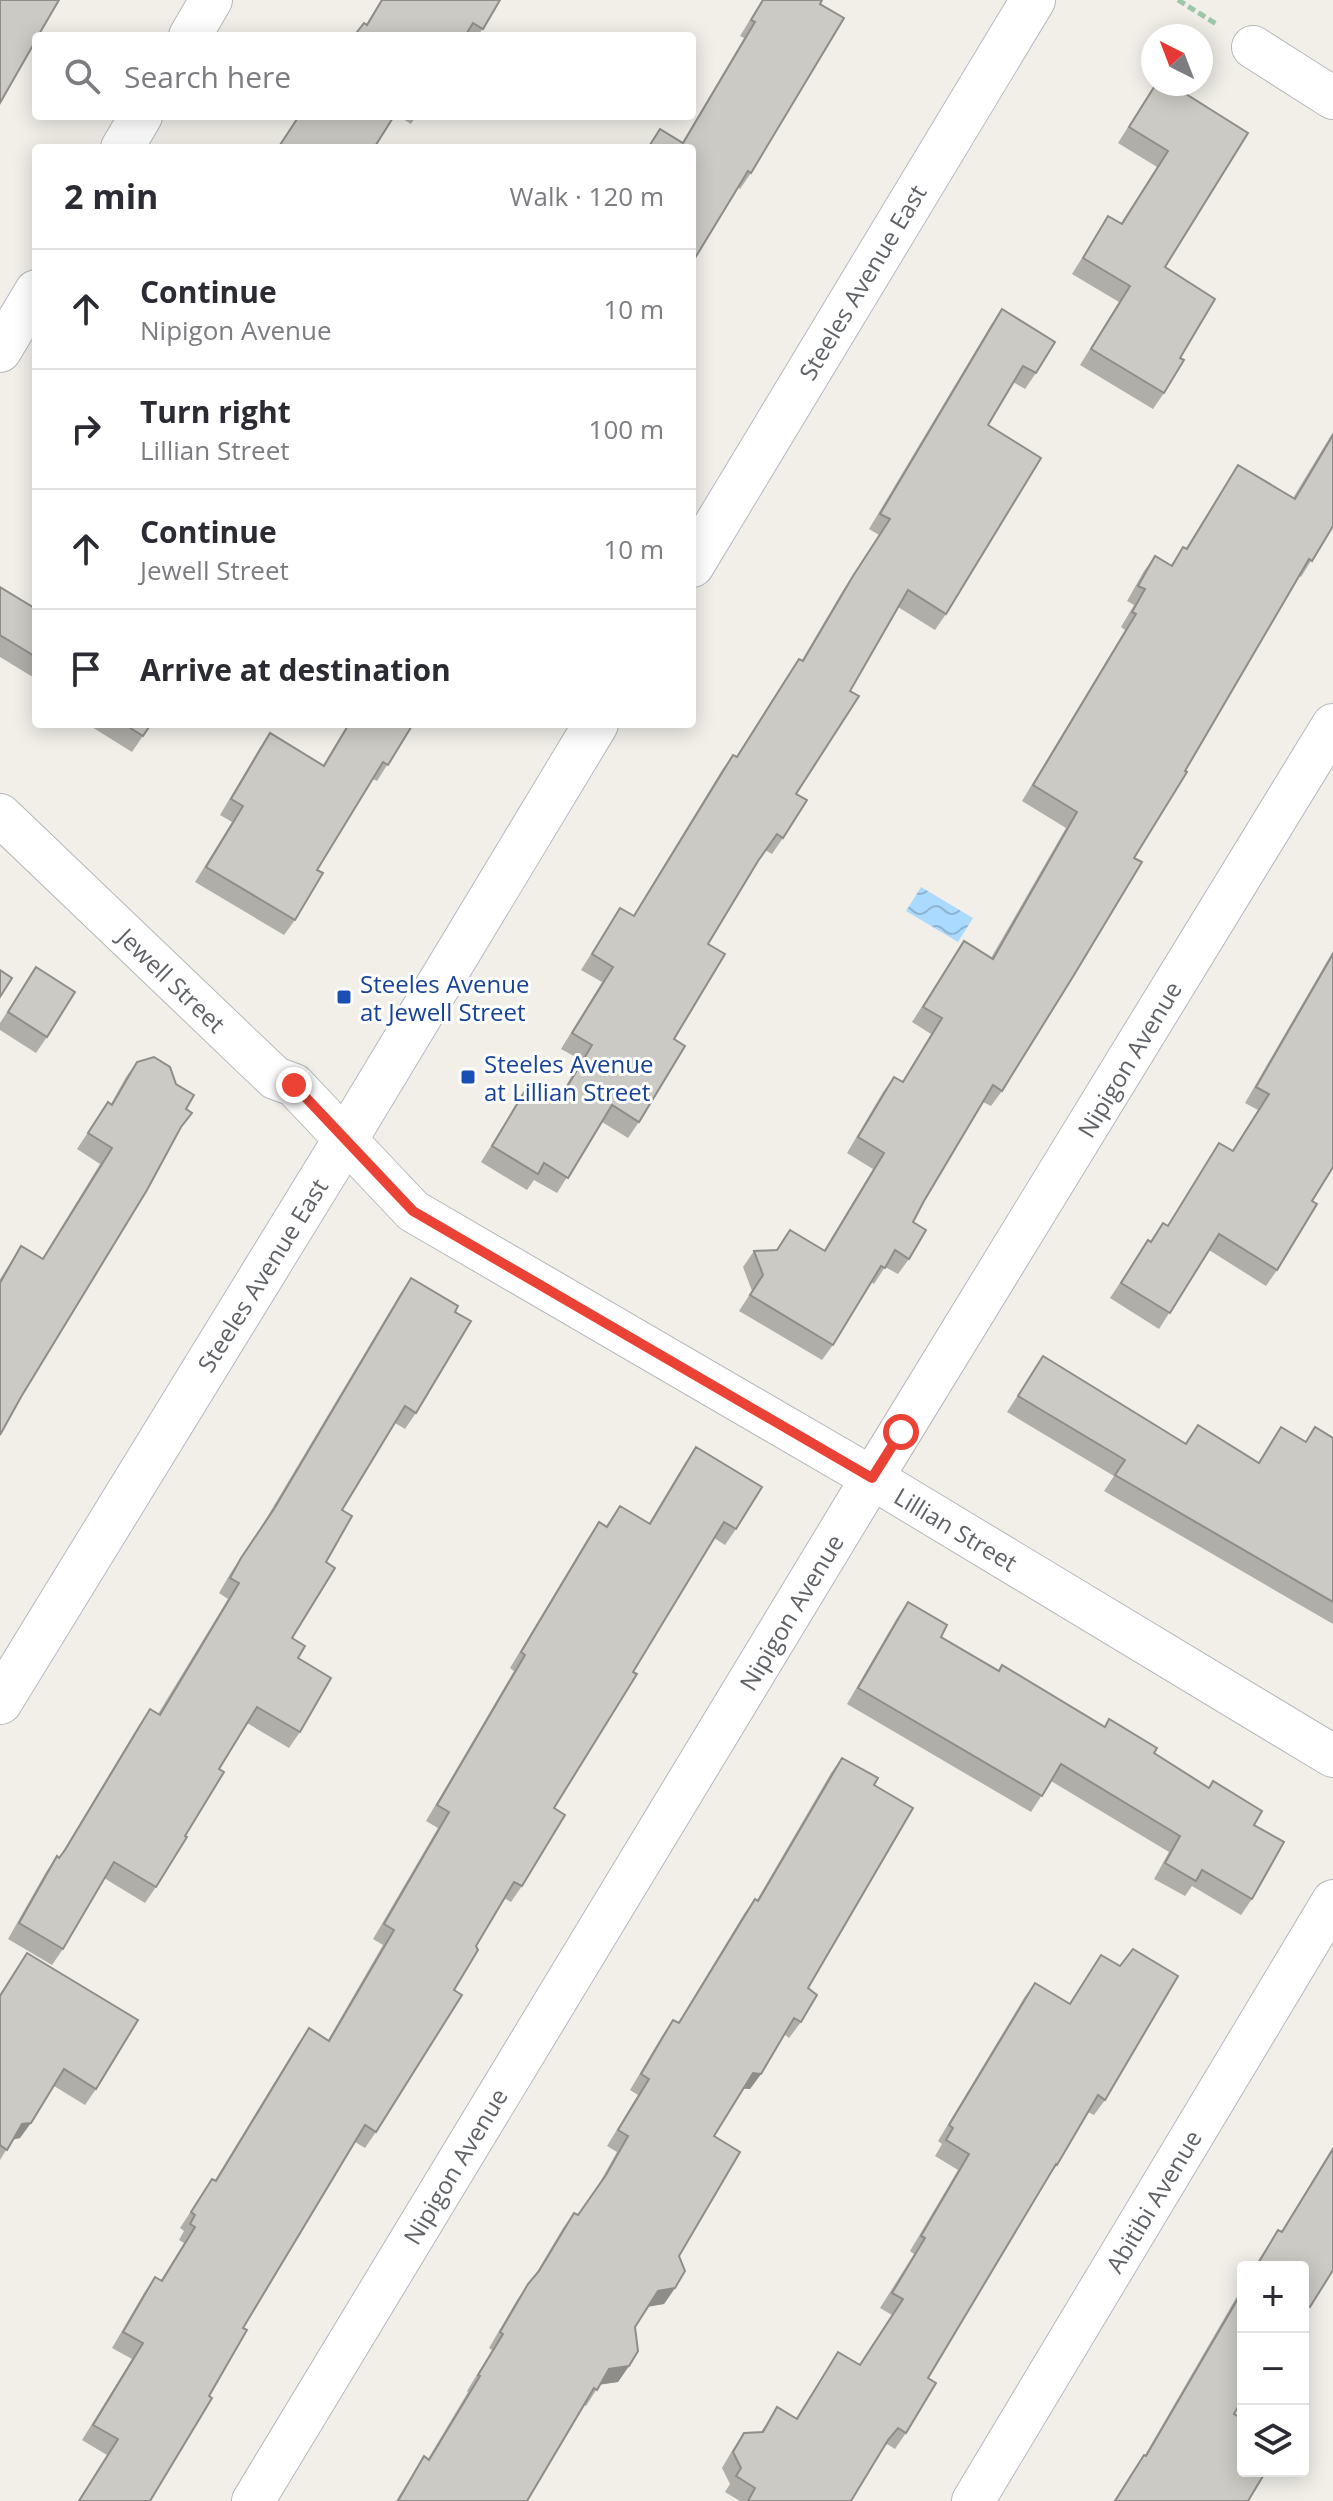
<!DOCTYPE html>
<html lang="en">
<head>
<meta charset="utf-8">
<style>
  :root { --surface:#fff; --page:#f2f2f3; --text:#2b2b33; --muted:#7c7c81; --line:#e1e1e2 }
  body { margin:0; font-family:"Open Sans",sans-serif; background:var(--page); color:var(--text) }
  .controls { position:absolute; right:24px; bottom:24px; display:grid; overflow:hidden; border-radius:8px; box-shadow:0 4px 20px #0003 }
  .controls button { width:72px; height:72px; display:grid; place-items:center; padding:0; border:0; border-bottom:2px solid var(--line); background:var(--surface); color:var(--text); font:40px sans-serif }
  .compass { position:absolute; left:1141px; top:24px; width:72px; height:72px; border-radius:50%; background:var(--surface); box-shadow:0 4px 20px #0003; rotate:318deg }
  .stop { position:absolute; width:24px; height:24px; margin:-18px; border:6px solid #ea4335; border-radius:50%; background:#fff }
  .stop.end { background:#ea4335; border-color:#fff; box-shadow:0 2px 8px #0008 }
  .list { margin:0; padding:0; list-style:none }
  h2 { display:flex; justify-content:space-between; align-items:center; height:104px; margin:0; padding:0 32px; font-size:34px }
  h2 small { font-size:26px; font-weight:400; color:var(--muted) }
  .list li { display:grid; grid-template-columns:52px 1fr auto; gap:24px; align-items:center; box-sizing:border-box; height:120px; padding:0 32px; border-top:2px solid var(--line) }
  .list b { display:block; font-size:30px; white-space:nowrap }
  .list p { margin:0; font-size:26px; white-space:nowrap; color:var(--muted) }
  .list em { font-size:26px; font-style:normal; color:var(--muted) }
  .icon { flex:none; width:44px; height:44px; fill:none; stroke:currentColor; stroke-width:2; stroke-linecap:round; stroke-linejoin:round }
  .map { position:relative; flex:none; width:1333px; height:2501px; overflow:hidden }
  .search { position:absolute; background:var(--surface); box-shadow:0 4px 20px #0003; left:32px; top:32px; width:664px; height:88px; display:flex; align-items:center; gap:20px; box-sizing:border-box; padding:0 28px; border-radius:8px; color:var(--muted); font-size:30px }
  .panel { position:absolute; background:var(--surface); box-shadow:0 4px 20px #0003; left:32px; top:144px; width:664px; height:584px; border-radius:8px }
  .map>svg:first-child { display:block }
  .water { fill:url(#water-waves) }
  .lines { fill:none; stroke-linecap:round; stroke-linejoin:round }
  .street-casing { stroke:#b5b8bc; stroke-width:44 }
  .secondary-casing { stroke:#b6babf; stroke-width:46 }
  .path { stroke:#9cc7a9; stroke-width:5; stroke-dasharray:8 4; stroke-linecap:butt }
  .street { stroke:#fff; stroke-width:42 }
  .secondary { stroke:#fff; stroke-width:44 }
  .wall { fill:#afaea9 }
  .shaded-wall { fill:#8f8d8a }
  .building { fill:#cccac5; stroke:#8f8d8a; stroke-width:2 }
  .route { stroke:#ea4335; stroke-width:10 }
  .transit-dot { fill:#1a4fb4; stroke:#fff; stroke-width:3 }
  .labels { text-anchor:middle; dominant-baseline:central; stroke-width:6; stroke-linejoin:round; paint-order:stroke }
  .street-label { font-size:24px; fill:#5f6368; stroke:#fff }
  .transit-label { font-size:24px; fill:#164399; stroke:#fff; text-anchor:start }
</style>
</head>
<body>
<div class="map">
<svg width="1333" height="2501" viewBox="0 0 1333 2501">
  <defs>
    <pattern id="water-waves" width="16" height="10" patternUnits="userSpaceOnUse" patternTransform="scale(2)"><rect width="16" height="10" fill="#aadaff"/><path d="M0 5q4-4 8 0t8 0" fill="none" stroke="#8eb4d2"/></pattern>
  </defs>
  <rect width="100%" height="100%" fill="#f1efe8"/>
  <path class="water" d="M921,887l52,31 -15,24 -52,-31z"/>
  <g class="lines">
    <defs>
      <g id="street">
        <path d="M190,36l21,-36"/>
        <path d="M1253,47l80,51"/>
        <path d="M122,148l19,-32"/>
        <path d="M0,351l36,-60"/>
        <path d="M0,815l275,263 19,7 119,126 459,267 461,278"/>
        <path d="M253,2501l619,-1023 461,-753"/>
        <path d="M973,2501l360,-600"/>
      </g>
      <g id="secondary">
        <path d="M692,565l341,-565"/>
        <path d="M0,1702l345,-562 251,-416"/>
      </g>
    </defs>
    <use href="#street" class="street-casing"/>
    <use href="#secondary" class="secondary-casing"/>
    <path class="path" d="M1178,0l40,25"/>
    <use href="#street" class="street"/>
    <use href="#secondary" class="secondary"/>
  </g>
  <g class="wall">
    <path d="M381,0h119l-22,36h-124l12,-11z"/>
    <path d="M762,0h60l-71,173 -11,16 -48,-41h-45l13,-19 22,14 62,-105 -4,-2z"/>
    <path d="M1155,84h15l-5,183 15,91 -16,35 -11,16 -73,-44 39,-63 -47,-28 36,-58 13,7 36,-56 -39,-24z"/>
    <path d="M398,116h18l-5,8z"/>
    <path d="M1002,309l34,64 -11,16 -12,-7 -25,43 -42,189 -11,16 -37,-23 -48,84 -54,103 -13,44 -11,16 -7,-4 -57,94 -34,95 -35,83 -11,16 -26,-16 -45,71 -23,-13 -7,10 -46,-28 48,-78 28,17 24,-41 -20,-11 41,-67 -21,-12 39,-62 13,8 89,-146 11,-15 3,2 52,-82 11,-16 3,1 40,-68 37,-57 -10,-6 122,-204z"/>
    <path d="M1333,432v96l-1,-1 -31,50 -2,-2 -165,283 -132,233 -11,15 -8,-4 -59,99 -11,21 -4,37 -11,15 -13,-7 -11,17 -3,-2 -38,63 -11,15 -83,-49 13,-20 -9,-24 11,-16h22l14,-21 34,20 49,-81 -26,-16 36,-61 11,-15 8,5 29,-48 -19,-12 52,-81 27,17 75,-130 -44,-27 103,-171 -4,-3 13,-22 -7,-4 17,-30 11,-15 16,9 12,-18 3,1 52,-83 55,33z"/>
    <path d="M0,587l36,22v70l-36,-22z"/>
    <path d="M87,724h64l-19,28z"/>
    <path d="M348,724h65l-36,57 -4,-2 -56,91 -22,50 -11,15 -89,-53 37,-60 -12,-7 39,-66 11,-16 53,32z"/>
    <path d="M1333,951v216l-21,34 -35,69 -11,16 -57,-36 -50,79 -49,-31 38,-58 2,2 13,-19 4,3 52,-83 13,8 26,-41 -13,-7z"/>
    <path d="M36,967l11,70 -11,16 -36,-23v-7z"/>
    <path d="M137,1062l39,22 10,25 -8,24 -157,264 -21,38v-156l21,-33 21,13 58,-95 -23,-15 31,-47 3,2 15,-27z"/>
    <path d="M411,1278l44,34 -39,101 -11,16 -10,-6 -53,87 -16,52 -34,76 6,20 2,74 -11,16 -42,-25 -28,46 -34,67 -29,51 -11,16 -41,-25 -41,71 -11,16 -44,-26 38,-67 11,-16 2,2 80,-133 11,-16 8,5 70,-115 -9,-6 11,-19 33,-50 137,-230z"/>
    <path d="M1043,1356l142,87 13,-18 60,38 23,-36 24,15 10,-15 18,11v186l-229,-133 10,-15 -107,-64z"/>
    <path d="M696,1447l40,82 -11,16 -11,-7 -81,134 -79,136 -32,78 -11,16 -7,-4 -28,48 -22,44 -78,142 -11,16 -10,-6 -112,186 -34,68 -59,105h-72l29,-46 -25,-15 50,-81 -20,-11 32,-55 11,-16 6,3 23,-37 -5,-3 5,-9 -4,-3 32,-49 3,1 83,-136 11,-16 19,12 55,-95 -10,-6 65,-111 -12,-7 88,-150 -4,-3 78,-130 11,-16 7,4 14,-20 29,17 36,-60z"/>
    <path d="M908,1602l33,35 58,33 155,83 100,72 -2,74 -11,16 -49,-29 -7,10 -31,-17 15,-27 -118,-71 -20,31 -184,-108 50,-86z"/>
    <path d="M842,1758l32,27 -66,203 -7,34 -12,16 -5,-4 -23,40 -11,15h-7l-29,47 -35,120 -4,32 -11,16 -16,2 -13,21 -6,39 -11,16 -18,2 -14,22 -2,-1 -57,96h-131l28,-45 4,3 40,-67 -1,-1 25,-41 -3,-2 28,-48 17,-23 29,-49 11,-15 4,2 17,-24 22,-39 -10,-6 31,-51 -8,-5 32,-54 11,-16 5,3 66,-109 11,-15 2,1 74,-127z"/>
    <path d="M27,1953l69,136 -11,16 -31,-19 -34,52 -7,1 -13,21v-166z"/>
    <path d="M1101,1955l4,145 -11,15 -6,-3 -31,53 -11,15 -118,198 -22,55 -11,16 -8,-5 -4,4 -32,53h-111l-15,-9 5,-8 -8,-16 11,-19 11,-16 17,-1 16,-25 19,11 42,-66 21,13 33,-50 -12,-7 34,-54 -4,-3 48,-81 -23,-14 7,-12 -4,-3 86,-143 11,-15 34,21z"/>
    <path d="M1333,2147v123l-30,47v-50h-49l24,-37 3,2z"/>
    <path d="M1243,2286v112l-9,16 14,87h-134l19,-30 12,-16z"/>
  </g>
  <g class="shaded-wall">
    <path d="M753,2073l8,1 -11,15 -8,-1z"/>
    <path d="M31,2123l-11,15 -9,2 11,-16z"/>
    <path d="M675,2288l-11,16 -17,3 11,-16z"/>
    <path d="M629,2366l-11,16 -20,3 11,-16z"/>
  </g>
  <g class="building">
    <path d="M0,0h59l-21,36h-2v4l-36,63z"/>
    <path d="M382,0h118l-17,29 -10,-6 -8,13h-111l10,-13 3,2z"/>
    <path d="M763,0h59l-2,4 24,14 -93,155 -3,-2 -56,92v-115h-44l12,-19 23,14 72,-121 -4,-2z"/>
    <path d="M1156,84h14l78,49 -83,134 50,32 -35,59 4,2 -20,33 -73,-44 39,-63 -47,-28 25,-42 14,8 46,-73 -39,-24z"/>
    <path d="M299,116h95l-20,32h-96z"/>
    <path d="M1002,309l53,33 -19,31 -13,-7 -35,59 53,33 -95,156 -38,-24 -58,101 9,5 -63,98 11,6 -24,38 -6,-4 -19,27 -50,83 17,10 -51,85 11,7 -46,76 -27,-17 -44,73 -24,-15 -6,11 -46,-28 37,-62 29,18 34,-57 -20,-12 41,-66 -21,-13 28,-46 14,8 99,-161 4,2 62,-98 4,2 50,-85 37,-57 -10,-5z"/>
    <path d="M1333,435v91l-21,35 -3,-2 -124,212 2,1 -53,86 8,4 -68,113 -72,116 -9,-6 -69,116 -11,21 13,8 -17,29 -14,-9 -10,18 -4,-2 -48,79 -83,-50 13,-20 -9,-24 23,-1 13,-20 35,21 59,-98 -26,-16 36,-60 9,5 39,-64 -19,-11 41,-66 29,18 84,-147 -44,-27 103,-171 -4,-2 13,-23 -7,-3 17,-30 17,10 11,-19 4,2 51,-84 57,34z"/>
    <path d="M0,587l36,22v48l-36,-22z"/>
    <path d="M124,724h27l-8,12z"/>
    <path d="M349,724h64l-25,41 -5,-3 -66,108 6,3 -28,47 -89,-53 37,-61 -12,-7 39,-66 54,33z"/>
    <path d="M1333,954v213l-21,34 5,3 -40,66 -58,-36 -49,79 -49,-30 27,-43 3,2 12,-19 5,3 51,-83 14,8 36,-57 -13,-7z"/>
    <path d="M36,967l39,25 -28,45 -39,-25z"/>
    <path d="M0,970l12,8 -12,19z"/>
    <path d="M154,1057l16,10 6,17 18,11 -8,14 6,4 -11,14 -34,63 -126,207 -21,38v-152l21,-37 22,13 69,-111 -24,-15 20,-31 4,3 25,-43z"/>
    <path d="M411,1278l47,28 -3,6 16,9 -55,92 -11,-7 -63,104 10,6 -26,46 9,6 -43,70 13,8 -7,12 33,20 -31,54 -43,-25 -38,62 5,3 -39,64 2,1 -31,50 -42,-25 -51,87 -44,-26 38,-67 2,2 6,-8 85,-141 10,6 79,-132 -9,-5 11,-20 33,-49z"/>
    <path d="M1043,1356l143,88 12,-19 61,38 22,-36 25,15 9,-15 18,11v164l-218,-127 10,-15 -107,-64z"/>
    <path d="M696,1447l66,40 -26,42 -12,-7 -91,150 4,2 -83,134 11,7 -43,71 -8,-4 -38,64 2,4 -24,40 8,5 -86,137 -11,-7 -122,203 4,2 -38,66 3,2 -62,103h-71l39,-62 -25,-14 50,-82 -20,-11 32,-55 7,4 33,-54 -5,-3 5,-9 -4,-3 21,-33 4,2 93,-153 20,13 65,-111 -10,-6 65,-112 -12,-7 88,-150 -4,-3 78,-130 8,5 13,-21 30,18z"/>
    <path d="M908,1602l39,23 -6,12 58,34 3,-6 103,62 4,-8 48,29 -3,5 55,35 4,-7 49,30 -8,14 30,17 -32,57 -50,-29 -6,11 -31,-18 15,-27 -119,-72 -19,32 -184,-108z"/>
    <path d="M842,1758l36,20 -4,7 39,23 -105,180 9,7 -16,27 -7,-4 -33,56 -8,-1 -39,63 26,16 -61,104 6,15 -10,17 -17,3 -23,36 3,24 -9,15 -20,3 -12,21 -3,-2 -67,113h-129l26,-45 5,4 51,-84 -2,-1 25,-41 -3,-2 28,-48 11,-13 35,-58 4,2 28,-40 22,-39 -10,-6 31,-51 -8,-5 32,-54 6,3 76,-124 3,2z"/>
    <path d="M1133,1949l45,27 -73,124 -7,-5 -41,70 -1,-1 -128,214 8,5 -30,50 -8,-5 -10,12 -37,61h-103l7,-13 -19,-12 5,-8 -8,-16 11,-19 19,-1 14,-25 20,12 41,-67 22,13 43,-66 -11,-6 33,-55 -4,-2 48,-82 -23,-14 7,-12 -4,-3 86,-142 35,21 31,-49 19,11z"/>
    <path d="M27,1953l111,67 -42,69 -32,-20 -33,54 -9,1 -15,26 -7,-5v-149z"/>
    <path d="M1333,2149v121l-23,37 -7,-4v-36h-47l22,-37 4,2z"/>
    <path d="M1243,2290v108l-9,16 9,5v52h23l-18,30h-133l29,-46 2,1z"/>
  </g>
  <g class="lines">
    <path class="route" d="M294,1085l119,126 459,267 29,-46"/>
  </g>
  <g class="transit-dot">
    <rect x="336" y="989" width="16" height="16" rx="4"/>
    <rect x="460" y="1069" width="16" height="16" rx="4"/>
  </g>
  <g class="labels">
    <g class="street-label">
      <text transform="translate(862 282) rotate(-59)">Steeles Avenue East</text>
      <text transform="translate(172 980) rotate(44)">Jewell Street</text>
      <text transform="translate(1129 1059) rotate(-59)">Nipigon Avenue</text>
      <text transform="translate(262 1275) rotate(-58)">Steeles Avenue East</text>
      <text transform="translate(956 1529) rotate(31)">Lillian Street</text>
      <text transform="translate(791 1612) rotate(-59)">Nipigon Avenue</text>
      <text transform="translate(455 2166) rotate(-59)">Nipigon Avenue</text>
      <text transform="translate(1153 2201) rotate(-59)">Abitibi Avenue</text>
    </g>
    <g class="transit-label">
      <text x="360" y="983">Steeles Avenue<tspan x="360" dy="28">at Jewell Street</tspan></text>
      <text x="484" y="1063">Steeles Avenue<tspan x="484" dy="28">at Lillian Street</tspan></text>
    </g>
  </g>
</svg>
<div class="controls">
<button>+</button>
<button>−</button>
<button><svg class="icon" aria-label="layers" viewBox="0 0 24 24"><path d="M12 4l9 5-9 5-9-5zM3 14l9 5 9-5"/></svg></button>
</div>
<svg class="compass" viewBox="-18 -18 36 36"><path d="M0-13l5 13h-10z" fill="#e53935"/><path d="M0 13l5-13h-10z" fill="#7c7c81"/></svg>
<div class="stop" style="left:901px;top:1432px"></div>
<div class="stop end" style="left:294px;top:1085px"></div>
<div class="search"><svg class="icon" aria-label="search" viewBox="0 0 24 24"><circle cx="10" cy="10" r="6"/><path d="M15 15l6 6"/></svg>Search here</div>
<section class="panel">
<h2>2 min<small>Walk · 120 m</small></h2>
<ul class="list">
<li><svg class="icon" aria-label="ahead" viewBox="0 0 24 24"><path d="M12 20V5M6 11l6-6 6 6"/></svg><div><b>Continue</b><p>Nipigon Avenue</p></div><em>10 m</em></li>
<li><svg class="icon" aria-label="right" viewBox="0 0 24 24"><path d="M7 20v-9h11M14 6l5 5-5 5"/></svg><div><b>Turn right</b><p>Lillian Street</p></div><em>100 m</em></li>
<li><svg class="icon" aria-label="ahead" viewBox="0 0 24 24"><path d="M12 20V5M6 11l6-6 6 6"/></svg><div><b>Continue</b><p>Jewell Street</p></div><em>10 m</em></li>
<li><svg class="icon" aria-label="arrive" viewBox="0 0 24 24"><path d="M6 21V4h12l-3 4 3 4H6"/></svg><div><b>Arrive at destination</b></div></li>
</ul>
</section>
</div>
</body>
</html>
